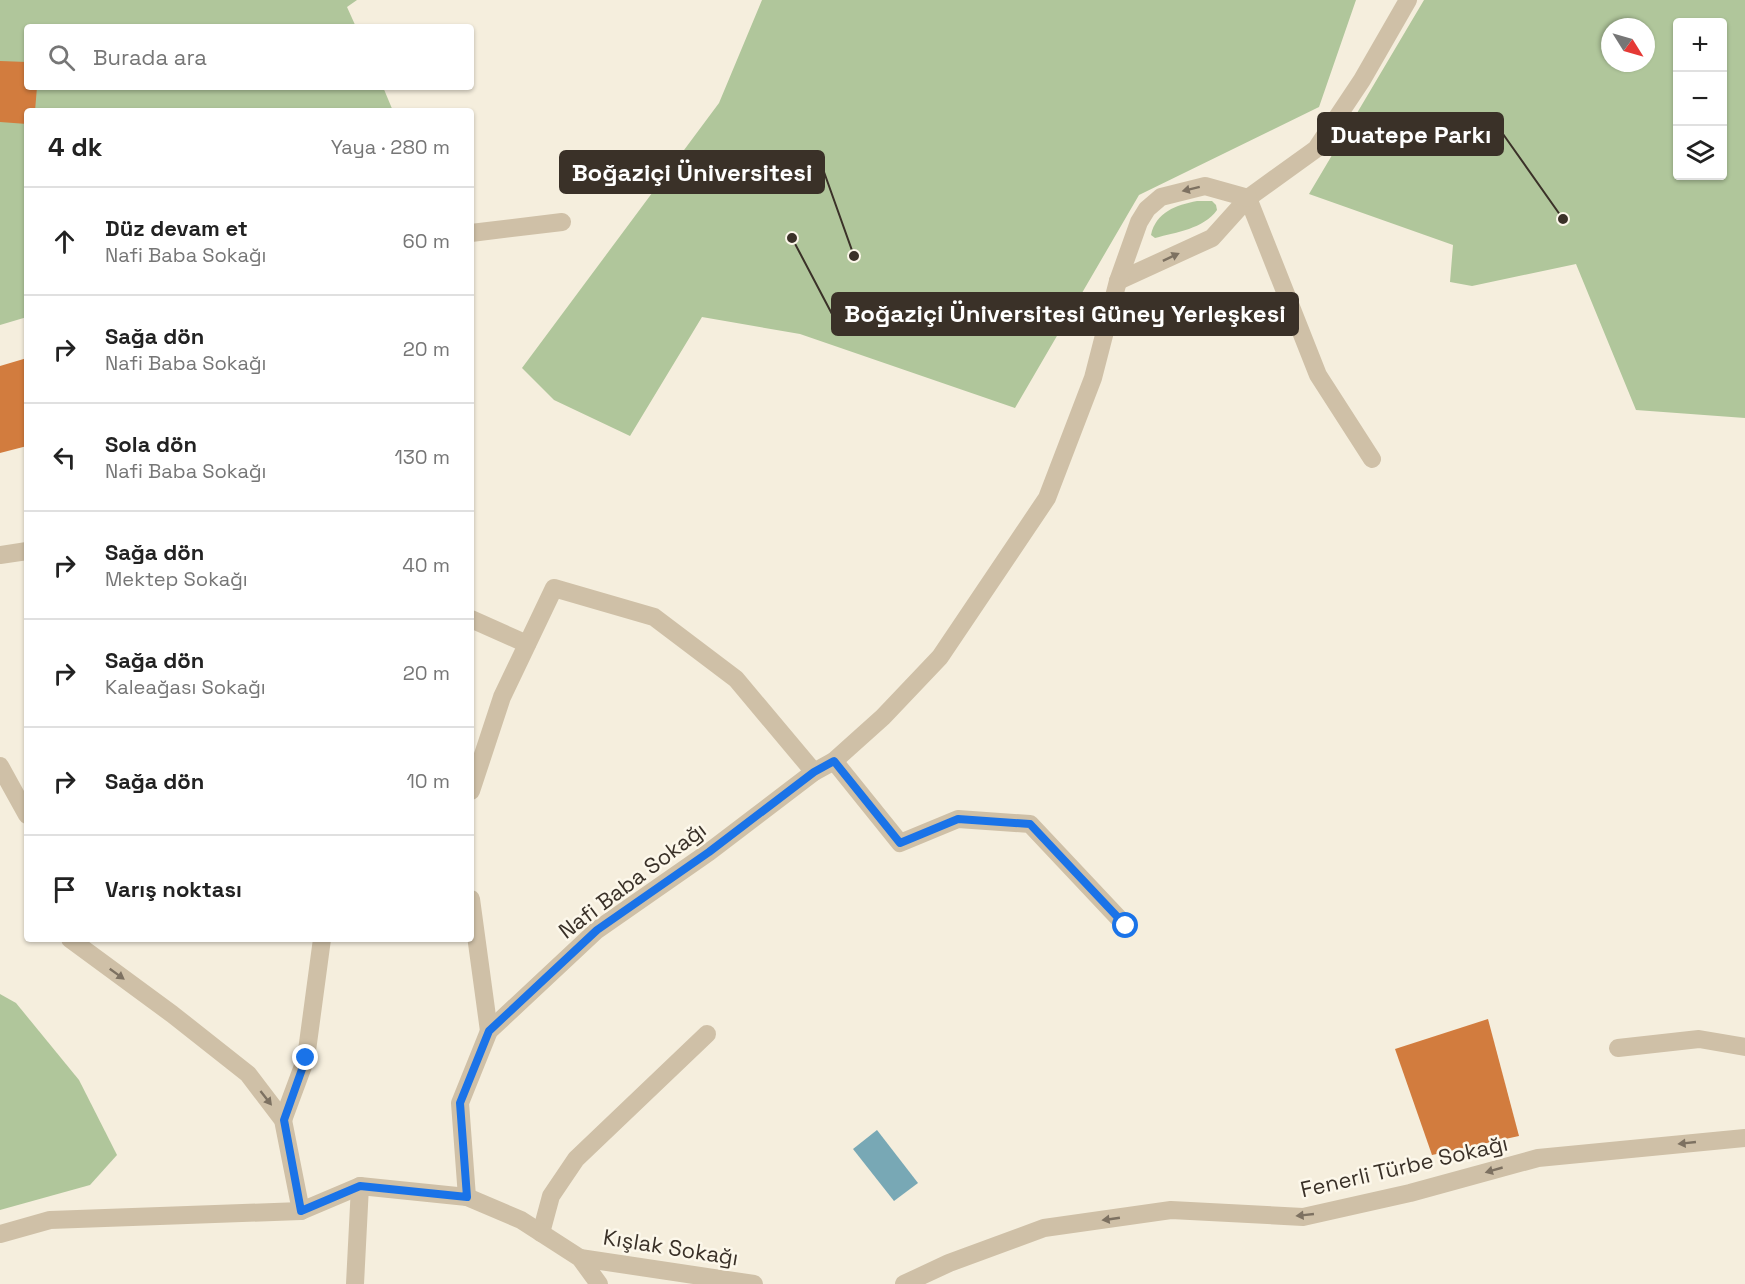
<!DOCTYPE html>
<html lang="tr">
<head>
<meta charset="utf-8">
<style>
  :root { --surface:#fff; --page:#f6f6f6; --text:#222; --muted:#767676; --line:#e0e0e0 }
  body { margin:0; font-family:"Space Grotesk",sans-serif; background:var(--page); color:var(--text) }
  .controls { position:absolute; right:18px; top:18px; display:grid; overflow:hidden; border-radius:6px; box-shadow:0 2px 4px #0004 }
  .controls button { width:54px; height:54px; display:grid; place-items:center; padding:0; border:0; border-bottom:2px solid var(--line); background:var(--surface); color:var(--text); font:30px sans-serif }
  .compass { position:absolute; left:1601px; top:18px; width:54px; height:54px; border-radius:50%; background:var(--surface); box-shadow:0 2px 4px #0004; rotate:127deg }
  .stop { position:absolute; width:18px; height:18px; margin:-14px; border:4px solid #1a73e8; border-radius:50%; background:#fff }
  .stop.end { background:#1a73e8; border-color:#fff; box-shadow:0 2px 6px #0008 }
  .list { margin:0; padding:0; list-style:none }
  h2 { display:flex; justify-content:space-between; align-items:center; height:78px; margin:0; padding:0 24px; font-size:26px }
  h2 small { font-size:20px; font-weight:400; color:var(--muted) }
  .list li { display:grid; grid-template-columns:39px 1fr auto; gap:18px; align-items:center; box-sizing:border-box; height:108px; padding:0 24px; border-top:2px solid var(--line) }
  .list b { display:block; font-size:22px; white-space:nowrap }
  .list p { margin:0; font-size:20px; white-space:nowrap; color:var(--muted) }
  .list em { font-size:20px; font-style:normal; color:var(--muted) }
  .icon { flex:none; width:33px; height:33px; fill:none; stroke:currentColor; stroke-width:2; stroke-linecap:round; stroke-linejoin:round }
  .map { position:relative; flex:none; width:1745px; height:1284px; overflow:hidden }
  .search { position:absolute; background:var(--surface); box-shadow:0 2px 4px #0004; left:24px; top:24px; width:450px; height:66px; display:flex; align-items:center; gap:15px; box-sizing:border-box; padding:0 21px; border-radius:6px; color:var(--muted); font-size:22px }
  .panel { position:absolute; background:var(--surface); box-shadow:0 2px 4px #0004; left:24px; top:108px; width:450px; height:834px; border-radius:6px }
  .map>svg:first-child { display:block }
  .green { fill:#b0c69b; fill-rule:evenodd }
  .water { fill:#78a8b5 }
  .building { fill:#d27c3e }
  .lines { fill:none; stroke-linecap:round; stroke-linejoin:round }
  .minor { stroke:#cfc0a7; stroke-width:18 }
  .oneway { fill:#7d7161 }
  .route { stroke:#1a73e8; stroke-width:8 }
  .labels { text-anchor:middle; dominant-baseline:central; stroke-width:5; stroke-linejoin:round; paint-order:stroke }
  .street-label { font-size:22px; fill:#3a3128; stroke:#fcf7ea }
  .leader { fill:none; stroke:#3a3128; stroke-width:2 }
  .callout-dot { fill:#3a3128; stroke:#fcf7ea; stroke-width:2 }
  .callout { fill:#3a3128; stroke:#3a3128; stroke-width:2 }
  .callout-label { font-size:24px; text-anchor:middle; font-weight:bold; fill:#fff }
</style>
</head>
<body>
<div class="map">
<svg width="1745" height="1284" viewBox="0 0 1745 1284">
  <rect width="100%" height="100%" fill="#f5eedd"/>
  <g class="green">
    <path d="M0,0h357l-10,7 9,20h-329v60h356l10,24h-366v206l-27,8z"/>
    <path d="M762,0h594l-37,107 -180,88 -124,213 -215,-74 -98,-17 -72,119 -76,-36 -32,-32 197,-265z"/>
    <path d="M1424,0h321v418l-109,-8 -60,-146 -104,22 -22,-4 3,-37 -144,-51zM1678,22h44v154h-44zM1610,27h36v36h-36z"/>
    <path d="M1197,201h15l4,4 1,5c-14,19 -40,22 -62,28l-4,-3c5,-23 25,-30 46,-34z"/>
    <path d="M0,994l16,9 63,77 38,75 -27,30 -90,25z"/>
  </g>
  <path class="water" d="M877,1130l41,53 -24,18 -41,-52z"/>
  <g class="building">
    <path d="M0,61l27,1v25h10l-2,24h-8v13l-27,-2z"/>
    <path d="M27,358v88l-27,7v-87z"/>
    <path d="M1488,1019l31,117 -87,19 -37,-106z"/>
  </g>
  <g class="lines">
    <g class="minor">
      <path d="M1248,198l70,177 54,84"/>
      <path d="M471,233l91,-11"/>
      <path d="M1118,281l94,-43 36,-40 68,-49 46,-69 46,-80"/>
      <path d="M0,555l27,-4"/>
      <path d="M471,619l56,25"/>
      <path d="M834,761l66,82 58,-24 72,5 96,102"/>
      <path d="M0,766l27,49"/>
      <path d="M471,791l31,-94 52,-109 100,29 82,62 78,93"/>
      <path d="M471,899l18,132"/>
      <path d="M70,939l102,75 76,60 35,46 18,91"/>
      <path d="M1618,1048l81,-9 46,8"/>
      <path d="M283,1120l23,-62 16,-119"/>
      <path d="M467,1197l-7,-94 29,-72 108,-101 112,-78 105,-80 20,-11 49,-44 57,-60 107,-159 46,-120 25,-97 21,-59 8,-13 14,-12 44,-11 43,12"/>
      <path d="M541,1233l10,-37 25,-37 131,-125"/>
      <path d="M0,1234l50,-14 251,-9 59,-25 107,11 54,23 59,38 19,26"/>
      <path d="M580,1258l174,26"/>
      <path d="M355,1284l5,-98"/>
      <path d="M904,1284l45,-21 95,-35 127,-18 132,7 107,-24 128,-35 207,-20"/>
    </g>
  </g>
  <defs><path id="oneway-solid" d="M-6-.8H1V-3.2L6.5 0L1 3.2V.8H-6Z" transform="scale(1.5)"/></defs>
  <g class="oneway">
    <use href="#oneway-solid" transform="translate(1191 189) rotate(166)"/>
    <use href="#oneway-solid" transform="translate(1171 257) rotate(-25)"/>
    <use href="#oneway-solid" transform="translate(117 974) rotate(36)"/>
    <use href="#oneway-solid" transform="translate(266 1098) rotate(52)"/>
    <use href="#oneway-solid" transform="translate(1687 1143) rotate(174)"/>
    <use href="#oneway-solid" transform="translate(1494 1170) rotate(164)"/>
    <use href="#oneway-solid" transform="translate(1305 1215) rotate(174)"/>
    <use href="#oneway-solid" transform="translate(1111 1219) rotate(172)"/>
  </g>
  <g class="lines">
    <path class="route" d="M306,1058l-22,62 17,91 59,-25 107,11 -7,-94 29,-72 108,-101 112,-78 105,-80 20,-11 66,82 58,-24 72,5 96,102"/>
  </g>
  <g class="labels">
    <g class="street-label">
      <text transform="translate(632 880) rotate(-37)">Nafi Baba Sokağı</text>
      <text transform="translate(1404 1166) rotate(-13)">Fenerli Türbe Sokağı</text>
      <text transform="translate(671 1247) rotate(9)">Kışlak Sokağı</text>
    </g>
  </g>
  <path class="leader" d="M1563 219L1503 134M854 256L824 172M792 238L832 314"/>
  <g class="callout-dot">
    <circle cx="1563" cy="219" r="6"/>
    <circle cx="854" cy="256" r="6"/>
    <circle cx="792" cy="238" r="6"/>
  </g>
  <g class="callout">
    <rect x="1318" y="113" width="185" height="42" rx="6"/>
    <rect x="560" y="151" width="264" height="42" rx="6"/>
    <rect x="832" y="293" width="466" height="42" rx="6"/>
  </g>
  <g class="callout-label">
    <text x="1411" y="143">Duatepe Parkı</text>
    <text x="692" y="181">Boğaziçi Üniversitesi</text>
    <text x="1065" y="322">Boğaziçi Üniversitesi Güney Yerleşkesi</text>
  </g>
</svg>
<div class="controls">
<button>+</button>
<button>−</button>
<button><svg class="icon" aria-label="layers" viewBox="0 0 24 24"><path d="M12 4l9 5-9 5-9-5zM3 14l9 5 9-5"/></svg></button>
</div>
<svg class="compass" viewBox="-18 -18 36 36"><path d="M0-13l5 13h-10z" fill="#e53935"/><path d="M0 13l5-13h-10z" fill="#767676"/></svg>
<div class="stop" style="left:1126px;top:926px"></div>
<div class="stop end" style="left:306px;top:1058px"></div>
<div class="search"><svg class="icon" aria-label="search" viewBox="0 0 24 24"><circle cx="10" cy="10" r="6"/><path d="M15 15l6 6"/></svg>Burada ara</div>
<section class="panel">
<h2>4 dk<small>Yaya · 280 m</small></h2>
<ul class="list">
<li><svg class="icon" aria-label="ahead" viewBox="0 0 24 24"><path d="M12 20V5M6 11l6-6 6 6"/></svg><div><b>Düz devam et</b><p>Nafi Baba Sokağı</p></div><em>60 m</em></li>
<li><svg class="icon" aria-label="right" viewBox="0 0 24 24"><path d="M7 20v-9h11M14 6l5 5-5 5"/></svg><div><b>Sağa dön</b><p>Nafi Baba Sokağı</p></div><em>20 m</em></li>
<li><svg class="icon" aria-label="left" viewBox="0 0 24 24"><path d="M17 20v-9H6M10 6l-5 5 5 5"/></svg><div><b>Sola dön</b><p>Nafi Baba Sokağı</p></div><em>130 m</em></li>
<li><svg class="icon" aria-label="right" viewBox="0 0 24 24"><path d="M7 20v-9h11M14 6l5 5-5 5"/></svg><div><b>Sağa dön</b><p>Mektep Sokağı</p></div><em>40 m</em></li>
<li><svg class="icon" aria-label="right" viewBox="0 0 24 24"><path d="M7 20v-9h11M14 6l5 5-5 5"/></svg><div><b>Sağa dön</b><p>Kaleağası Sokağı</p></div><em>20 m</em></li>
<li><svg class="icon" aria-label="right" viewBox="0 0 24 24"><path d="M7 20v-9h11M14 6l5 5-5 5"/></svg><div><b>Sağa dön</b></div><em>10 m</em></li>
<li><svg class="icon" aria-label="arrive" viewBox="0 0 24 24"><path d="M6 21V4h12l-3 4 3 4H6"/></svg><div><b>Varış noktası</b></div></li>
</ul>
</section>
</div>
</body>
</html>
